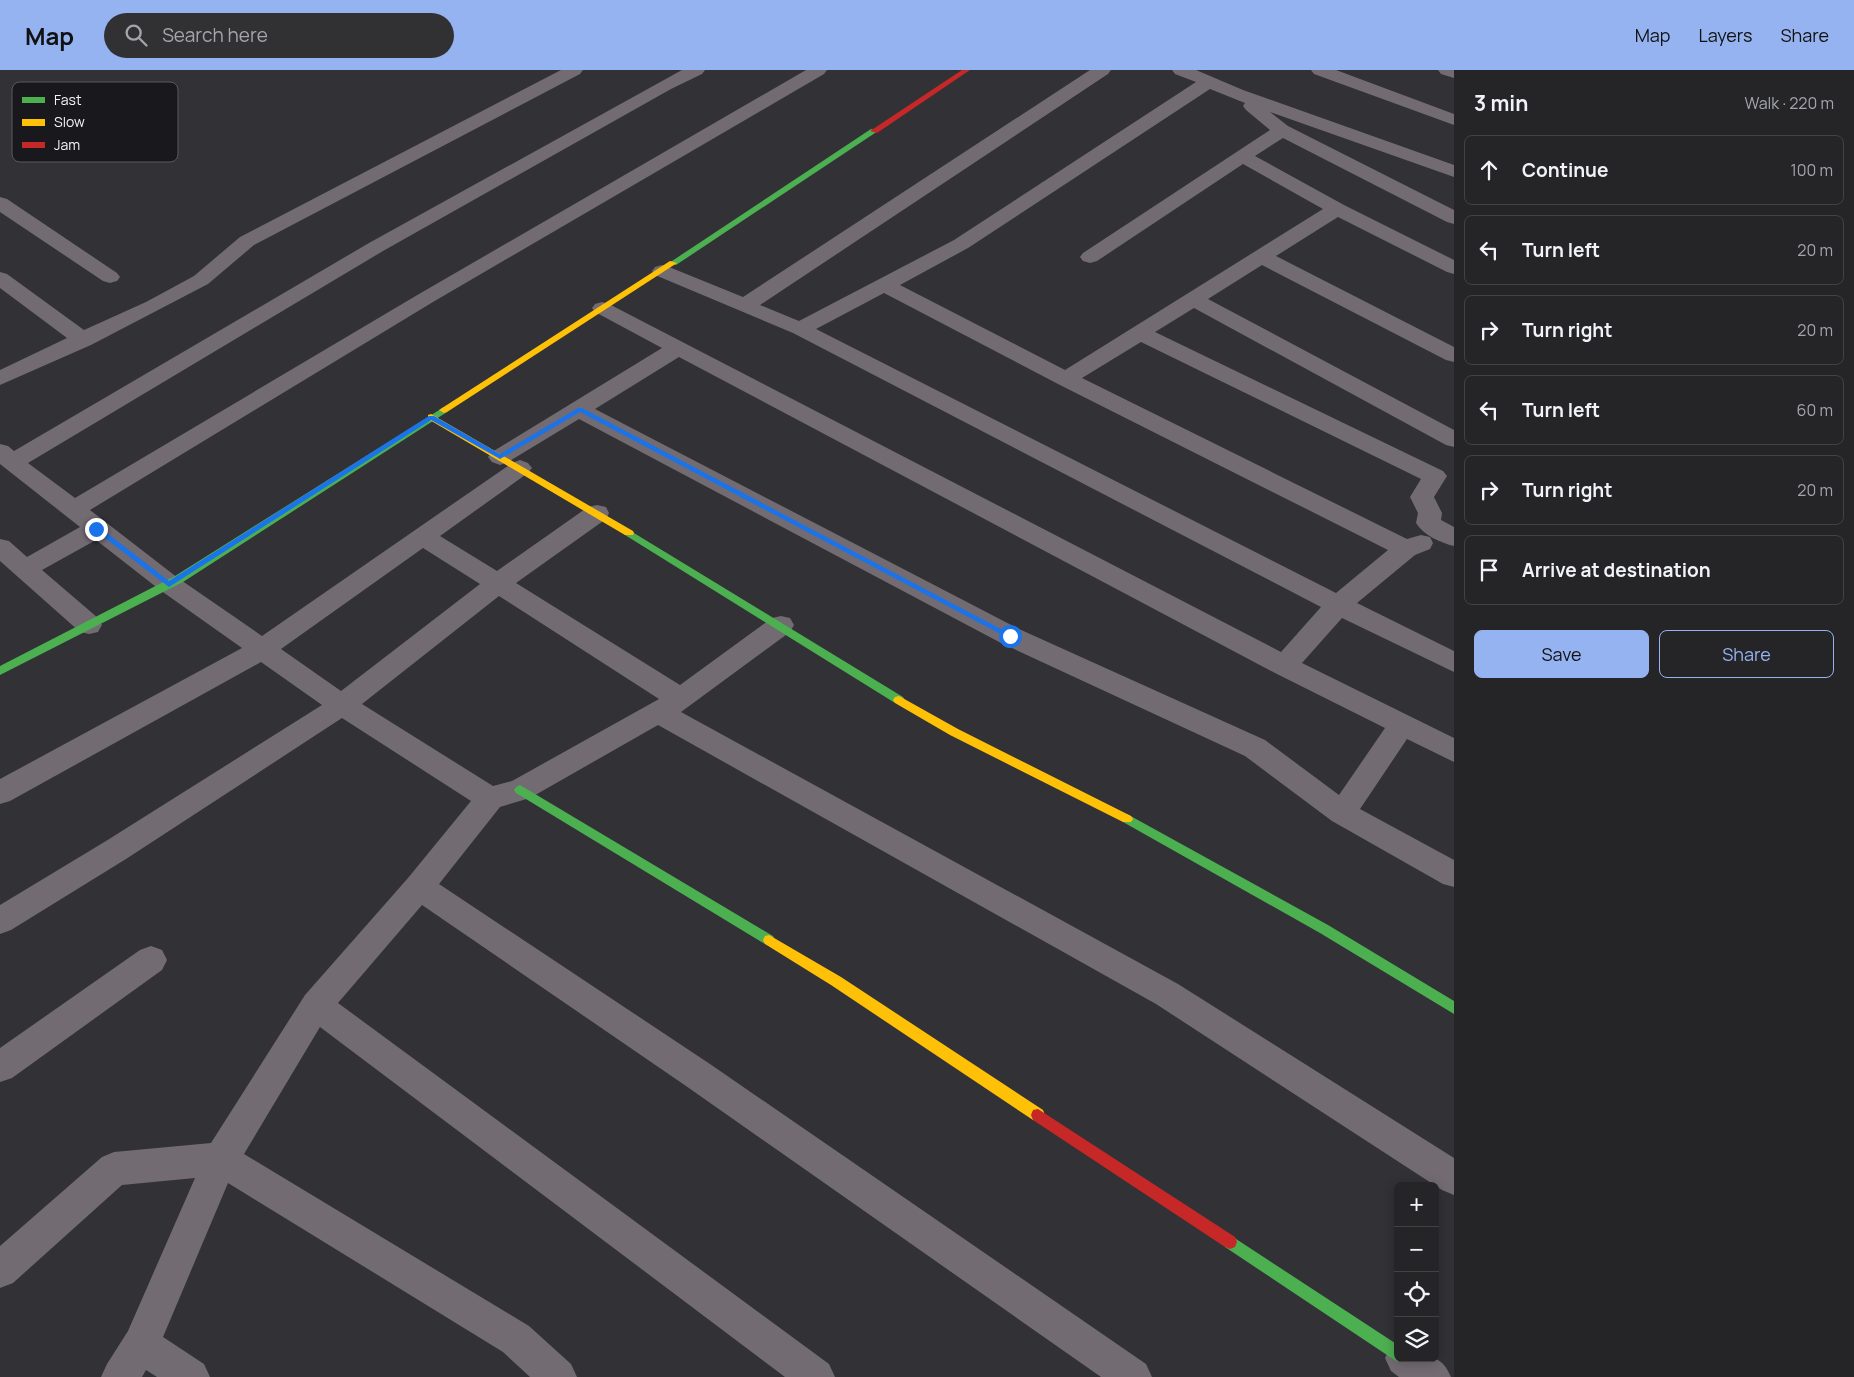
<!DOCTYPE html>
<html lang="en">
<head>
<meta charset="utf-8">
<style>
  :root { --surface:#252528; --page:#313134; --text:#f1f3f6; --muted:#a3a5a8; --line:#424245; --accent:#95b2f1 }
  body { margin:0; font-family:Manrope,sans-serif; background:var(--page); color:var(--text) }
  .controls { position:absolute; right:15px; bottom:15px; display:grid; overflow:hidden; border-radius:8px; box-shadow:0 2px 12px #0003 }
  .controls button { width:45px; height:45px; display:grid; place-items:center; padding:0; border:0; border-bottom:1px solid var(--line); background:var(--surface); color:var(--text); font:25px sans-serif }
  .stop { position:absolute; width:15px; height:15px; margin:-11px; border:4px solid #1a73e8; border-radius:50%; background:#fff }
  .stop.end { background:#1a73e8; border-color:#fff; box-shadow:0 1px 5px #0008 }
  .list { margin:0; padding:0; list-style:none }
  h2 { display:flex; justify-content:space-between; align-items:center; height:65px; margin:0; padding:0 20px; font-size:21px }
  h2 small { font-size:16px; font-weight:400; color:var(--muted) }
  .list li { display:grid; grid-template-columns:32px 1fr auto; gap:15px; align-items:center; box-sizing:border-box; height:70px; margin:0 10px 10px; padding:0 10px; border:1px solid var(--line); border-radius:8px }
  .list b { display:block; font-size:19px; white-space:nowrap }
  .list em { font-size:16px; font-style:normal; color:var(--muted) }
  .actions { display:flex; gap:10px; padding:15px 20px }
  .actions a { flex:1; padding:11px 0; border:1px solid var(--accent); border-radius:8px; text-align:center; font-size:18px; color:var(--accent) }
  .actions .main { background:var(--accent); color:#111 }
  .icon { flex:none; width:28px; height:28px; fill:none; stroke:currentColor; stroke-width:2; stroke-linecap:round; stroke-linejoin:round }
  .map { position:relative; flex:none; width:1454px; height:1307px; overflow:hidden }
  header { display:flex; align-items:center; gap:30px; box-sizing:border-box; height:70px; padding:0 25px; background:var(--accent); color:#111 }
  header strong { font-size:24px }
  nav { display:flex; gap:28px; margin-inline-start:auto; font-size:18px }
  .search { width:350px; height:45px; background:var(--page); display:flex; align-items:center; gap:12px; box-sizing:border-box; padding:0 18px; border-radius:28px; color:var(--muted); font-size:19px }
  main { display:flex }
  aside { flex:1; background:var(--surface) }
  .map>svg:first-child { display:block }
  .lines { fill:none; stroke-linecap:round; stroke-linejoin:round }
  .street { fill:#726b72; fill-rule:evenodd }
  .fast { fill:#4caf50; fill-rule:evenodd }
  .slow { fill:#ffc107; fill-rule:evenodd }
  .jam { fill:#c62828; fill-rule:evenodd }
  .route { fill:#1a73e8 }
  .key { fill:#19181c; stroke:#5a595e; stroke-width:1 }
  .key-label { font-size:14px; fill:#f2f2f7 }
</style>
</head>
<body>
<header>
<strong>Map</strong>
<div class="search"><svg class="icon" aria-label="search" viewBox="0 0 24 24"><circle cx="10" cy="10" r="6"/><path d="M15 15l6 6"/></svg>Search here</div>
<nav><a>Map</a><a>Layers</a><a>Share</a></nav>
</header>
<main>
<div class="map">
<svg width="1454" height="1307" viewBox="0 0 1454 1307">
  <rect width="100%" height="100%" fill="#313136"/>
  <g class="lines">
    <g class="street">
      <path d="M561,0h22l-3,4 -326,171 -46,39 -117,61 -91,40v-15l67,-32 -67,-50v-16l7,2 77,56 62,-28 48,-26 46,-39z"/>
      <path d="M682,0h23l-3,4 -31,15 -288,162 -355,212 47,35 344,-204 387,-224h21l-3,4 -391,228 -343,208 88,68 84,58 250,-173 8,-3 8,3 4,5 -4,5 -88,63 57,35 91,-64 9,-2 9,2 3,6 -3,6 -90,64 164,102 92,-67 9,-2 9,2 4,7 -4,7 -109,80 497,272 276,174v37l-12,-5 -286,-186 -498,-279 -128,73 -30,9 -61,77 271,180 436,300 6,13h-51l-415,-291 -264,-181 -84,98 491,361 6,13h-50l-465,-350 -76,127 285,172 42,38 6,13h-47l-27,-25 -275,-169 -65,154 41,27 6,13h-53l-11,-7 -4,7h-41l6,-13 21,-33 67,-153 -73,7 -109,98 -13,5v-42l102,-89 12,-5 97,-9 94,-148 103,-117 63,-77 -129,-83 -216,141 -115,71 -11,4v-29l106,-64 216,-136 -61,-43 -251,139 -10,3v-25l242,-131 -82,-58 -64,-50 -54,30 56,48 4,7 -4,7 -9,2 -9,-2 -80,-71v-22l9,2 18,16 53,-30 -80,-63v-20l8,2 6,5 355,-208zM423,478l57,36 -139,107 -60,-42zM499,526l160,103 -147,82 -19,5 -131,-82z"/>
      <path d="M1090,0h21l-3,4 -348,231 39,16 155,-81 242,-158 -21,-8 -3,-4h24l47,20 211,75v12l-184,-65 18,14 166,84v14l-7,-2 -164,-84 -28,18 89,49 110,55v14l-7,-2 -109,-55 -62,39 178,91v15l-8,-2 -184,-95 -54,34 246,131v17l-8,-2 -252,-137 -39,24 288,139 4,5 -13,21 8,16 -1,7 13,7v19c-13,-3 -31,-11 -38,-23l2,-10 -8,-16 11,-18 -280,-137 -59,36 325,161 14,-4 9,2 3,6 -3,6 -15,6 -58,48 97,48v21l-112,-54 -40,45 152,75v24l-47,-23 -47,70 94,51v27l-11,-3 -111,-63 -87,-65 -244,-113 -422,-224 -71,43 -8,3 -8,-3 -4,-5 4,-5 170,-104 -67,-36 -3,-4 3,-4 7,-2 7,2 672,348 40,-45 -528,-274 -138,-58 -3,-4 3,-4 7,-2 7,2 74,30zM1210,19l35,14 -2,3 3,4 24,20 -187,123 -3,4 3,4 7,2 7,-2 146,-97 80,45 -258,161 -165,-85 68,-37zM884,223l174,91 330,166 -52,43 -520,-264zM679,287l596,316 110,55 -46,67 -74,-55 -246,-111 -424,-220z"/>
      <path d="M1311,0h25l118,44v11l-140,-51z"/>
      <path d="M1438,0h16v8l-13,-4z"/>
      <path d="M0,127l7,2 110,74 3,4 -3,4 -7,2 -7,-2 -103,-69z"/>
      <path d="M151,876l11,4 5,10 -5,10 -150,108 -12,4v-34l140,-98z"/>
      <path d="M1398,1272v16c27,0 42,-8 53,19h-52l-8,-6 -6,-13 6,-13z"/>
    </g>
    <g class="fast">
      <path d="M871,59l7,2 -202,134 -7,-2z"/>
      <path d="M444,337l5,3 -2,2 -264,170 -183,93v-9l175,-90z"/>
      <path d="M629,460l274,167 2,3 -2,3h-8l-270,-168 -1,-2 1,-2z"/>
      <path d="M520,715l253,151 2,4 -2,4 -4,1 -4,-1 -249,-151 -2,-3 2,-3z"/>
      <path d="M1127,744l201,111 126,76v13l-134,-81 -197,-111 -2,-3 2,-3z"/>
      <path d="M1230,1165l168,110v13l5,1 -5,3 -5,-3 -168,-112 -2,-5 2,-5z"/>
    </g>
    <g class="slow">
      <path d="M670,191l7,2 -230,149 -3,1 -5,-3z"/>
      <path d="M431,344l202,117 1,2 -1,2h-8l-197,-116v-4z"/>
      <path d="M899,626l59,33 173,87 2,3 -2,3h-8l-173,-87 -55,-32 -2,-3 2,-3z"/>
      <path d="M769,865l72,42 202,133 2,5 -2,5 -5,1 -5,-1 -202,-135 -66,-41 -2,-4 2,-4z"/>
    </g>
    <g class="jam">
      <path d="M962,0h8l-93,63 -7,-2z"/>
      <path d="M1038,1039l197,128 2,5 -2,5 -5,2 -5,-2 -192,-127 -2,-5 2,-5z"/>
    </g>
  </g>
  <path class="route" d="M578,338h4l432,228 -1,2h-5l-428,-226 -80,47 -69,-39 -262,167 -76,-58 6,-2 70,54 260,-165h5l66,38z"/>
  <rect x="12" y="12" width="166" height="80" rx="8" class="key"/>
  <rect x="22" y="27" width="23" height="6" fill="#4caf50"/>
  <rect x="22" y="49" width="23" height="7" fill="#ffc107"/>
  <rect x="22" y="72" width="23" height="6" fill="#c62828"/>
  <g class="key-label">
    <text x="54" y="35">Fast</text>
    <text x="54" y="57">Slow</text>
    <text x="54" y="80">Jam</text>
  </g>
</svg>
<div class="controls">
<button>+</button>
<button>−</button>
<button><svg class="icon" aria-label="locate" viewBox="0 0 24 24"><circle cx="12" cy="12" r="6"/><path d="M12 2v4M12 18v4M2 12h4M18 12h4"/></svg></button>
<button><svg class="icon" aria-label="layers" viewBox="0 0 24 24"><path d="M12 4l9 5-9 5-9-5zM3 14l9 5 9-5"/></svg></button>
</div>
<div class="stop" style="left:1010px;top:566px"></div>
<div class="stop end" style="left:96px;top:459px"></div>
</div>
<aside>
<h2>3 min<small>Walk · 220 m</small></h2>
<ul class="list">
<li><svg class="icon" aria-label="ahead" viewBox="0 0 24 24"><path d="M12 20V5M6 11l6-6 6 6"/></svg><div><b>Continue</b></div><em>100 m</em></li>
<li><svg class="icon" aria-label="left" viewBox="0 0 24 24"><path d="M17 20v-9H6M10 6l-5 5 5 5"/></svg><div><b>Turn left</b></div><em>20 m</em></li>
<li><svg class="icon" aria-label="right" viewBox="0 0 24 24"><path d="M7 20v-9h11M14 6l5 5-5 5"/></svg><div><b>Turn right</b></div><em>20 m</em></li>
<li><svg class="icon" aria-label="left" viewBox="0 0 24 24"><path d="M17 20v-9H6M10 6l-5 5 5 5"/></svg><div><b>Turn left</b></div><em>60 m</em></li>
<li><svg class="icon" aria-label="right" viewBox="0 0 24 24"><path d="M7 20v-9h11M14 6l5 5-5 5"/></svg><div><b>Turn right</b></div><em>20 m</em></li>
<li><svg class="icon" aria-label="arrive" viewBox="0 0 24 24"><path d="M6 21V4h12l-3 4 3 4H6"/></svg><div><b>Arrive at destination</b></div></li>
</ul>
<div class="actions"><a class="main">Save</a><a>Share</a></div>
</aside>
</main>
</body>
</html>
